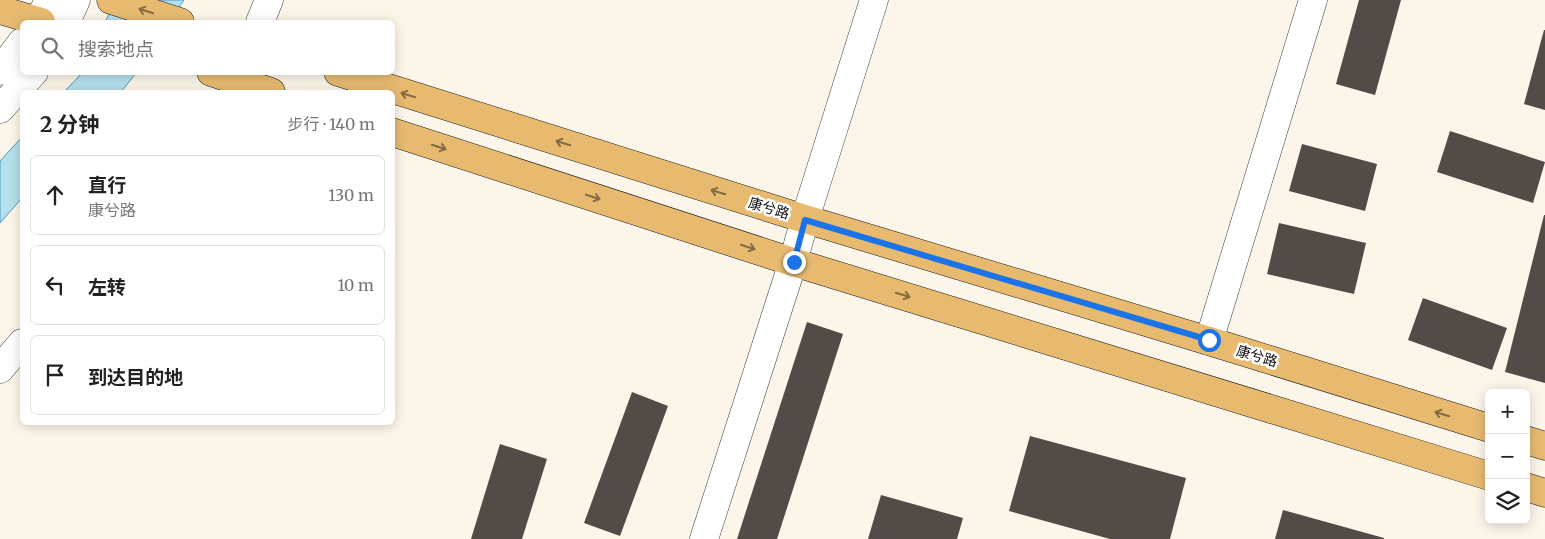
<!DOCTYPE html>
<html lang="zh">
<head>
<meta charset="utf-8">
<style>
  :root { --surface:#fff; --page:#f6f6f6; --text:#222; --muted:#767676; --line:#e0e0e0 }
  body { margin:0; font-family:Merriweather,"Noto Sans SC",serif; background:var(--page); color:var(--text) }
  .controls { position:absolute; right:15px; bottom:15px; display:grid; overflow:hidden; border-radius:8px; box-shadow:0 2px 12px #0003 }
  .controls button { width:45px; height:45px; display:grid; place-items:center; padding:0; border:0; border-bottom:1px solid var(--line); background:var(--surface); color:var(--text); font:25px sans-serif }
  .stop { position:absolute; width:15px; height:15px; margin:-11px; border:4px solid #1a73e8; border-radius:50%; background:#fff }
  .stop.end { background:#1a73e8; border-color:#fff; box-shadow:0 1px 5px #0008 }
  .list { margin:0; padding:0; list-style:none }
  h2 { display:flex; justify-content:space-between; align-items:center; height:65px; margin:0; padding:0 20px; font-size:21px }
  h2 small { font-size:16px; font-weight:400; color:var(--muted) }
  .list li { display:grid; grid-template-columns:32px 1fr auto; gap:15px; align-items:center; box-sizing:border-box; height:80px; margin:0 10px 10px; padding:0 10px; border:1px solid var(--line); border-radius:8px }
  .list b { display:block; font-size:19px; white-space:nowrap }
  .list p { margin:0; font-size:16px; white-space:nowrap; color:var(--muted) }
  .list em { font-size:16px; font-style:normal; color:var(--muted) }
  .icon { flex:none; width:28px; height:28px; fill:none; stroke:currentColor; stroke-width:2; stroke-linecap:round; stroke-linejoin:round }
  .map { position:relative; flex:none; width:1545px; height:539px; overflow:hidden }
  .search { position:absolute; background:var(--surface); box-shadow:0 2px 12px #0003; left:20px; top:20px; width:375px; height:55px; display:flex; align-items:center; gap:12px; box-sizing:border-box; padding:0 18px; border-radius:8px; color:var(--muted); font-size:19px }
  .panel { position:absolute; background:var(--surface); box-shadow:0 2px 12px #0003; left:20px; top:90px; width:375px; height:335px; border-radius:8px }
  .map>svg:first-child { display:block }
  .water { fill:#b5e0ed; stroke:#469cbb }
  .building { fill:#524b48 }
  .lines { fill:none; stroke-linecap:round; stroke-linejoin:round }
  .minor-casing { stroke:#3d3d3d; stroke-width:29 }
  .major-casing { stroke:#1b1b1b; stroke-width:29 }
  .minor { stroke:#fff; stroke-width:28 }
  .major { stroke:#e7ba70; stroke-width:28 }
  .oneway { stroke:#846b42 }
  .route { stroke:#1a73e8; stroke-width:6 }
  .labels { text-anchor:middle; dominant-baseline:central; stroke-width:5; stroke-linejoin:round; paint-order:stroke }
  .street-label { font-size:14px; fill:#0a0a0a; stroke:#fff }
</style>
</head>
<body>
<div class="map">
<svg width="1545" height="539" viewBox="0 0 1545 539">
  <rect width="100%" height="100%" fill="#fcf6ea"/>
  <g class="water">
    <path d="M116,0h68l-15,22h-64z"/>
    <path d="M82,73v-1l54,1 -15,19h-57z"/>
    <path d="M22,137v61l-22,25v-62z"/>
  </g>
  <g class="building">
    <path d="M1359,0h42l-26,95 -39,-11z"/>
    <path d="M1544,30h1v80l-21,-6z"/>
    <path d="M1450,131l95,31 -12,41 -96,-31z"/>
    <path d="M1302,144l75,20 -12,47 -76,-20z"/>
    <path d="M1544,215h1v168l-40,-11z"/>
    <path d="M1279,223l87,20 -12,51 -87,-20z"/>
    <path d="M1423,298l84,30 -15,42 -84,-30z"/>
    <path d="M807,322l36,12 -66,205h-40z"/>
    <path d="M632,392l36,14 -48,130 -36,-13z"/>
    <path d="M1030,436l156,42 -16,61h-60l-101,-28z"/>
    <path d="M500,444l47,15 -25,80h-51z"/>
    <path d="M881,495l82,23 -6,21h-89z"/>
    <path d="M1283,510l101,28v1h-109z"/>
  </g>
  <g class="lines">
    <defs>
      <g id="minor">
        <path d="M38,22l11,-22"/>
        <path d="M66,22l10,-22"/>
        <path d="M260,22l9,-22"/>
        <path d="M0,71l22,-29"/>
        <path d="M0,109l34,-37"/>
        <path d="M1209,341l104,-341"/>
        <path d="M0,369l22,-26"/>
        <path d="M704,539l89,-277 12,-43 69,-219"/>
      </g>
      <g id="major">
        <path d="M111,0l69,22"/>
        <path d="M0,10l41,12"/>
        <path d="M211,72l60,20"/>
        <path d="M338,72l467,147 404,122 280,87"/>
        <path d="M392,132l401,130 696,214"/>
        <path d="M1526,440l19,6"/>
        <path d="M1526,487l19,6"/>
      </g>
    </defs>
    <use href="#minor" class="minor-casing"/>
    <use href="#major" class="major-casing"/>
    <use href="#minor" class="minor"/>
    <use href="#major" class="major"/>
  </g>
  <defs><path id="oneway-shaft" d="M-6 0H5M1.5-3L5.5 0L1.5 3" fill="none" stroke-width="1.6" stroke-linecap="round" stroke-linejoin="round" transform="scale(1.25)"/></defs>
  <g class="oneway">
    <use href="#oneway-shaft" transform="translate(146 11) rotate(-162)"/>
    <use href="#oneway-shaft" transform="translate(408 95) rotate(-163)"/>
    <use href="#oneway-shaft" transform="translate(563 143) rotate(-163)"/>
    <use href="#oneway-shaft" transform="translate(439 147) rotate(18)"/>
    <use href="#oneway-shaft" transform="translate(718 192) rotate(-163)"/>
    <use href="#oneway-shaft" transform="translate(593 197) rotate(18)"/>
    <use href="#oneway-shaft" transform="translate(748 247) rotate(18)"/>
    <use href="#oneway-shaft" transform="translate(903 295) rotate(17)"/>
    <use href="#oneway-shaft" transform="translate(1442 414) rotate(-163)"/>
  </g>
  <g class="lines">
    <path class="route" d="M794,262l11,-42 404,120"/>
  </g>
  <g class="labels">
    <g class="street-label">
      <text transform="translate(769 208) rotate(17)">康兮路</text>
      <text transform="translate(1257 356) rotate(17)">康兮路</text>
    </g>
  </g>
</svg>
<div class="controls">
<button>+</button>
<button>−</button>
<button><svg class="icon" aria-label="layers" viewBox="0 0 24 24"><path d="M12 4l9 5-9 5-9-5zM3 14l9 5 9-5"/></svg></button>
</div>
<div class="stop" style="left:1209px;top:340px"></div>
<div class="stop end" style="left:794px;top:262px"></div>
<div class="search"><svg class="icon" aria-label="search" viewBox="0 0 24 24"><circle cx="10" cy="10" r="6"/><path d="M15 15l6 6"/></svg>搜索地点</div>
<section class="panel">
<h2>2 分钟<small>步行 · 140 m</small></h2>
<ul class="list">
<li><svg class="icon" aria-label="ahead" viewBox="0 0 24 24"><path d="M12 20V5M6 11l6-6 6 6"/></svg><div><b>直行</b><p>康兮路</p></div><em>130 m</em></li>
<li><svg class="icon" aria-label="left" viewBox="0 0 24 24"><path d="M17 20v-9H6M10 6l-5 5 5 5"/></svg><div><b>左转</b></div><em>10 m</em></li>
<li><svg class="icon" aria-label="arrive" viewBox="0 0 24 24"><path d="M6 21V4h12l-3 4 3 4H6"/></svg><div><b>到达目的地</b></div></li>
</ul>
</section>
</div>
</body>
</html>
